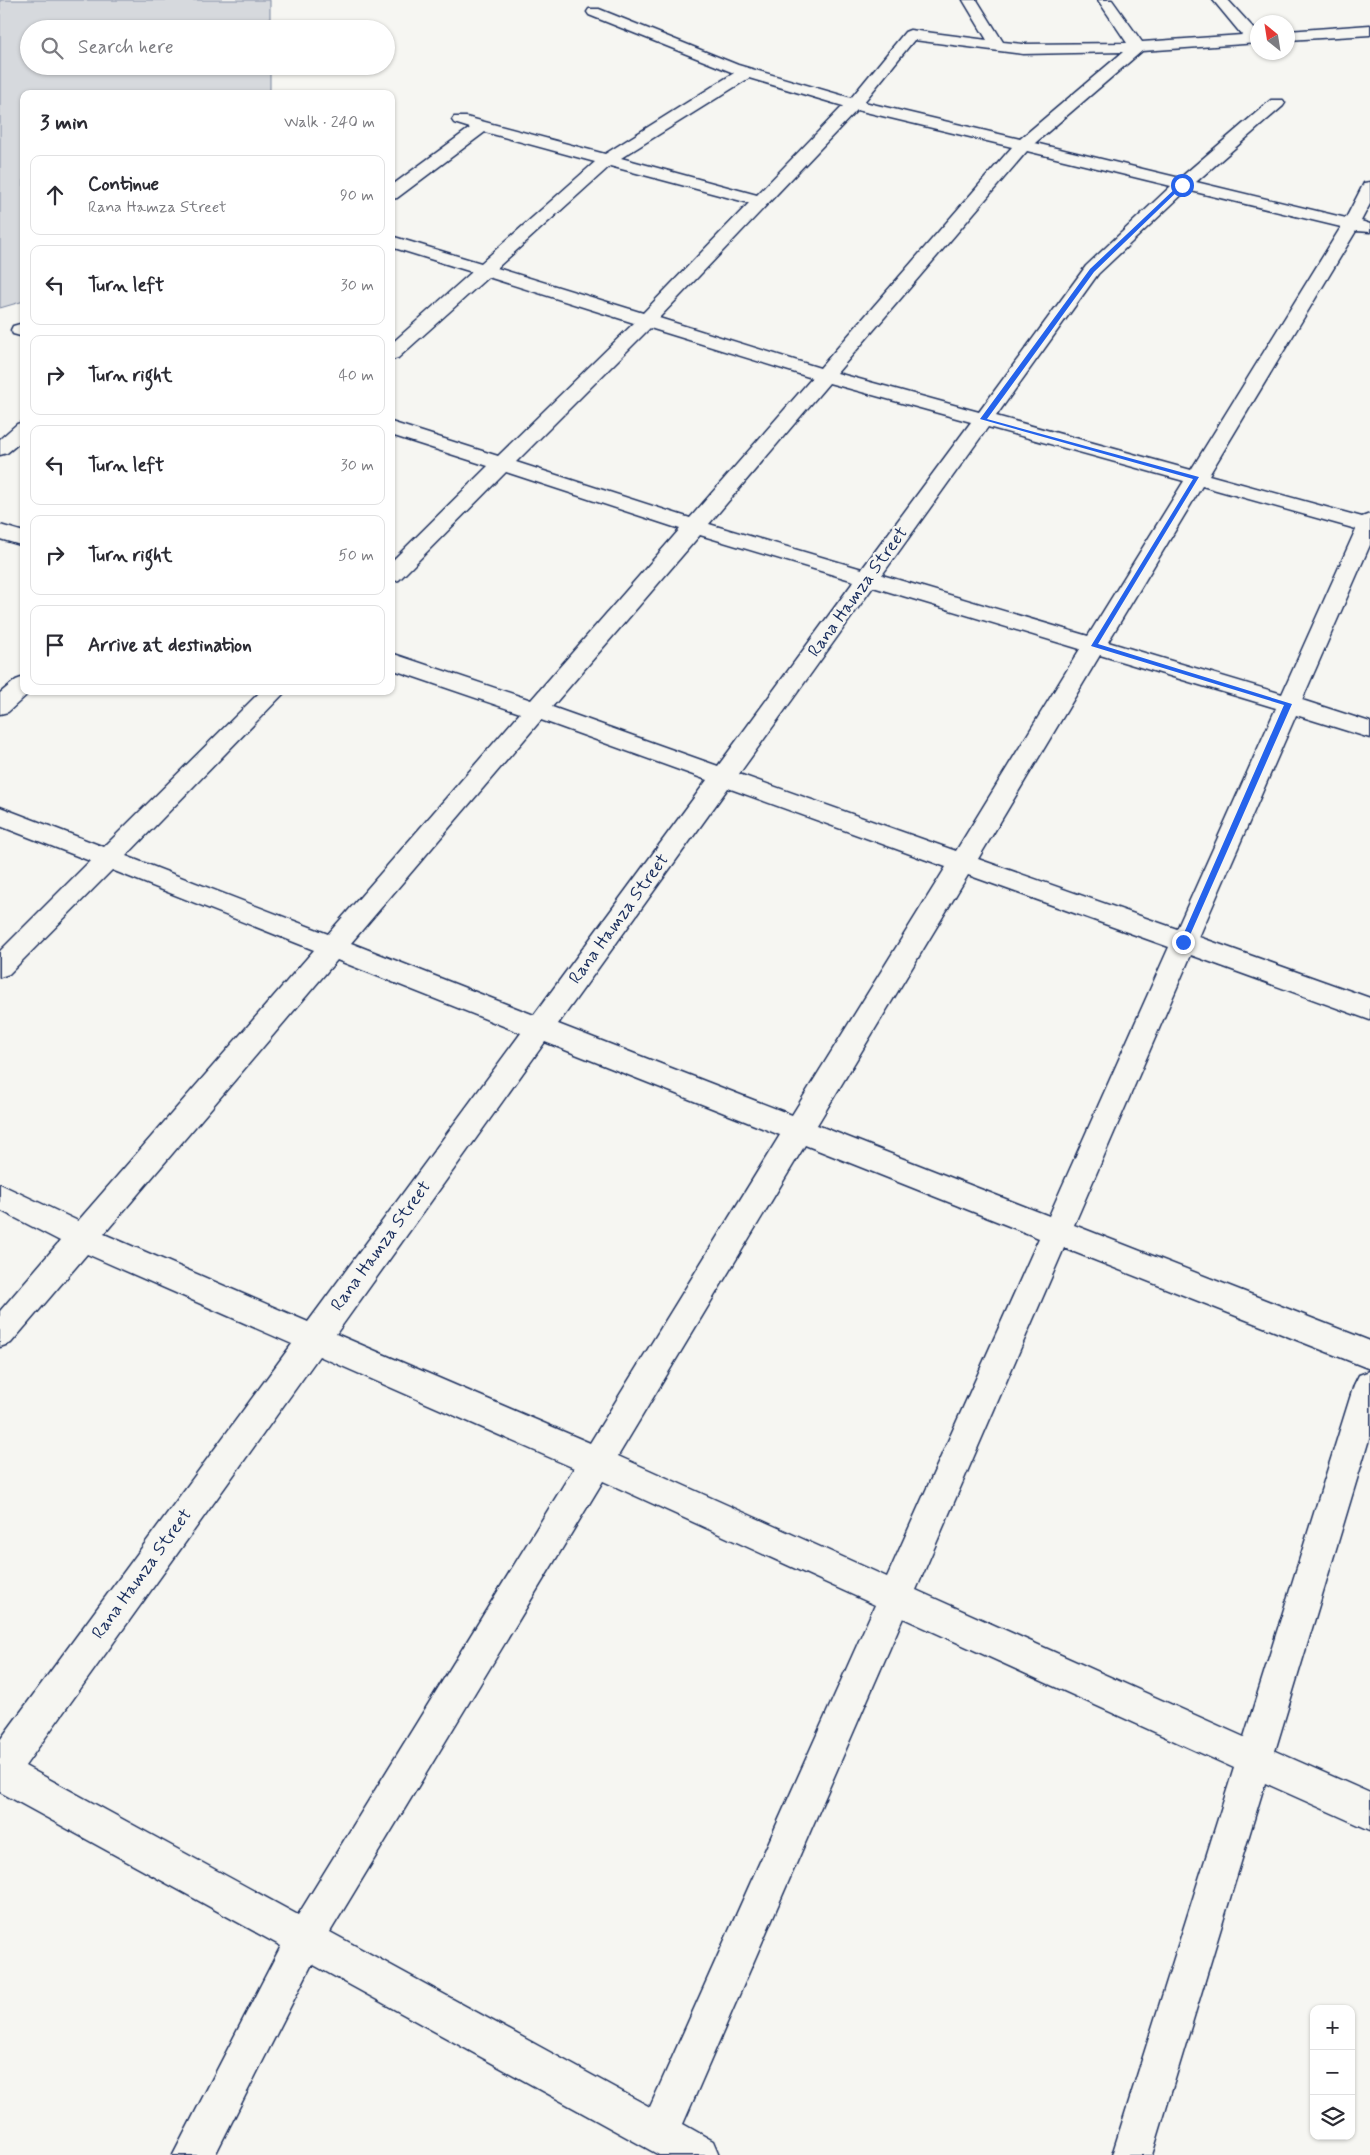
<!DOCTYPE html>
<html lang="en">
<head>
<meta charset="utf-8">
<style>
  :root { --surface:#fff; --page:#f7f7f7; --text:#2b2b33; --muted:#7c7c81; --line:#e1e1e2 }
  body { margin:0; font-family:Mynerve,sans-serif; background:var(--page); color:var(--text) }
  .controls { position:absolute; right:15px; bottom:15px; display:grid; overflow:hidden; border-radius:10px; box-shadow:0 1px 4px #0004 }
  .controls button { width:45px; height:45px; display:grid; place-items:center; padding:0; border:0; border-bottom:1px solid var(--line); background:var(--surface); color:var(--text); font:25px sans-serif }
  .compass { position:absolute; left:1250px; top:15px; width:45px; height:45px; border-radius:50%; background:var(--surface); box-shadow:0 1px 4px #0004; rotate:330deg }
  .stop { position:absolute; width:15px; height:15px; margin:-11px; border:4px solid #2563eb; border-radius:50%; background:#fff }
  .stop.end { background:#2563eb; border-color:#fff; box-shadow:0 1px 5px #0008 }
  .list { margin:0; padding:0; list-style:none }
  h2 { display:flex; justify-content:space-between; align-items:center; height:65px; margin:0; padding:0 20px; font-size:21px }
  h2 small { font-size:16px; font-weight:400; color:var(--muted) }
  .list li { display:grid; grid-template-columns:32px 1fr auto; gap:15px; align-items:center; box-sizing:border-box; height:80px; margin:0 10px 10px; padding:0 10px; border:1px solid var(--line); border-radius:10px }
  .list b { display:block; font-size:19px; white-space:nowrap }
  .list p { margin:0; font-size:16px; white-space:nowrap; color:var(--muted) }
  .list em { font-size:16px; font-style:normal; color:var(--muted) }
  .icon { flex:none; width:28px; height:28px; fill:none; stroke:currentColor; stroke-width:2; stroke-linecap:round; stroke-linejoin:round }
  .map { position:relative; flex:none; width:1370px; height:2155px; overflow:hidden }
  .search { position:absolute; background:var(--surface); box-shadow:0 1px 4px #0004; left:20px; top:20px; width:375px; height:55px; display:flex; align-items:center; gap:12px; box-sizing:border-box; padding:0 18px; border-radius:28px; color:var(--muted); font-size:19px }
  .panel { position:absolute; background:var(--surface); box-shadow:0 1px 4px #0004; left:20px; top:90px; width:375px; height:605px; border-radius:10px }
  .map>svg:first-child { display:block }
  .green { fill:#d6d9dd; stroke:#78849e }
  .lines { fill:none; stroke-linecap:round; stroke-linejoin:round }
  .street-casing { stroke:#1b2f5e; stroke-width:3 }
  .street { fill:#f6f6f2; fill-rule:evenodd }
  .route { fill:#2563eb }
  .labels { text-anchor:middle; dominant-baseline:central; stroke-width:5; stroke-linejoin:round; paint-order:stroke }
  .street-label { font-size:18px; fill:#1b2f5e; stroke:#f6f6f2 }
</style>
</head>
<body>
<div class="map">
<svg width="1370" height="2155" viewBox="0 0 1370 2155">
  <rect width="100%" height="100%" fill="#f6f6f2"/>
  <filter id="ink" filterUnits="userSpaceOnUse"><feTurbulence type="fractalNoise" baseFrequency=".02" numOctaves="2"/><feDisplacementMap in="SourceGraphic" scale="10" xChannelSelector="R" yChannelSelector="G"/><feConvolveMatrix kernelMatrix="1 2 1 2 8 2 1 2 1" color-interpolation-filters="sRGB"/></filter>
  <g filter="url(#ink)">
    <path class="green" d="M0,0h270v29h-241v37h241v28h-246v207l-24,7z"/>
    <g class="lines">
      <defs>
        <g id="street">
          <path d="M963,0h14l26,42 20,2 104,-1 -29,-43h14l30,42 100,-7 -29,-35h15l30,33v10l-116,8 -107,92 145,35 91,-78h12l2,3 -2,3 -87,76 150,36 16,-31 2,-4 6,-1v22l-9,17 9,3v8l-14,-1 -147,244 153,42 8,-3v31l-68,155 68,22v16l-74,-23 -97,222 171,61v22l-179,-65 -117,270 296,116v28l-306,-121 -148,342 328,147 110,-352 5,-10 11,-4v65l-95,315 95,42v37l-105,-47 -113,372h-40l122,-387 -331,-150 -220,506 30,17 6,14h-60l-347,-191 -97,191h-42l108,-209 -281,-154v-52l292,-396 -205,-90 -76,89 -11,4v-36l60,-70 -60,-31v-26l78,37 236,-271 -202,-80 -103,104 -9,3v-26l90,-90 -90,-35v-19l104,40 157,-156h25l-160,165 202,78 192,-221 -129,-44v-16l140,47 149,-171 -174,-57 -107,108 -8,2v-20l97,-96 -97,-31v-13l107,34 136,-133 -146,-46 -90,81 -7,2v-16l81,-72 -81,-25v-11l90,27 114,-101 -110,-30 -88,66 -6,1v-13l79,-58 -16,-5 -2,-3 2,-3h12l139,37 129,-81 -145,-58 -2,-3 2,-3h10l139,56 113,33 54,-66 5,-2 77,10zM914,40l109,14 100,-2 -103,87 -156,-37zM749,78l94,28 -86,89 -136,-37zM857,110l155,37 -192,221 -161,-50zM1027,151l144,35 -85,80 -107,146 -142,-39zM610,166l139,37 -106,110 -146,-45zM1187,190l154,37 -150,243 -195,-54 102,-142zM650,328l162,50 -122,140 -174,-56zM829,383l142,39 -109,147 -153,-45zM988,427l196,54 -96,155 -206,-61zM1202,486l154,43 -74,165 -174,-52zM700,535l154,46 -136,185 -166,-59zM873,587l207,62 -124,202 -217,-77zM1100,655l176,53 -99,221 -199,-70zM541,720l166,60 -173,235 -183,-72zM728,788l218,79 -154,248 -234,-91zM968,875l201,72 -120,269 -232,-91zM337,960l184,73 -213,289 -204,-88zM545,1042l235,93 -190,308 -254,-109zM805,1145l234,93 -152,339 -269,-121zM319,1356l255,112 -276,447 -273,-149zM603,1481l272,124 -225,502 -320,-175z"/>
          <path d="M1370,25v10l-82,5v-9z"/>
          <path d="M20,324l4,1v12l-11,-3 -2,-4 2,-4z"/>
          <path d="M24,422v17l-17,14 -7,2v-16l17,-15z"/>
          <path d="M0,525l24,7v14l-24,-7z"/>
          <path d="M24,677v14h7l-23,21 -8,2v-21l16,-13z"/>
        </g>
      </defs>
      <use href="#street" class="street-casing"/>
      <use href="#street" class="street"/>
    </g>
  </g>
  <path class="route" d="M1180,184l4,1 -90,87 -107,147 212,58 -101,167 194,60 -105,238 -4,3 -3,-3 104,-237 -193,-59 102,-167 -213,-60 110,-150z"/>
  <g class="labels">
    <g class="street-label">
      <text transform="translate(858 592) rotate(-54)">Rana Hamza Street</text>
      <text transform="translate(619 919) rotate(-54)">Rana Hamza Street</text>
      <text transform="translate(381 1246) rotate(-54)">Rana Hamza Street</text>
      <text transform="translate(142 1574) rotate(-54)">Rana Hamza Street</text>
    </g>
  </g>
</svg>
<div class="controls">
<button>+</button>
<button>−</button>
<button><svg class="icon" aria-label="layers" viewBox="0 0 24 24"><path d="M12 4l9 5-9 5-9-5zM3 14l9 5 9-5"/></svg></button>
</div>
<svg class="compass" viewBox="-18 -18 36 36"><path d="M0-13l5 13h-10z" fill="#e53935"/><path d="M0 13l5-13h-10z" fill="#7c7c81"/></svg>
<div class="stop" style="left:1182px;top:185px"></div>
<div class="stop end" style="left:1183px;top:942px"></div>
<div class="search"><svg class="icon" aria-label="search" viewBox="0 0 24 24"><circle cx="10" cy="10" r="6"/><path d="M15 15l6 6"/></svg>Search here</div>
<section class="panel">
<h2>3 min<small>Walk · 240 m</small></h2>
<ul class="list">
<li><svg class="icon" aria-label="ahead" viewBox="0 0 24 24"><path d="M12 20V5M6 11l6-6 6 6"/></svg><div><b>Continue</b><p>Rana Hamza Street</p></div><em>90 m</em></li>
<li><svg class="icon" aria-label="left" viewBox="0 0 24 24"><path d="M17 20v-9H6M10 6l-5 5 5 5"/></svg><div><b>Turn left</b></div><em>30 m</em></li>
<li><svg class="icon" aria-label="right" viewBox="0 0 24 24"><path d="M7 20v-9h11M14 6l5 5-5 5"/></svg><div><b>Turn right</b></div><em>40 m</em></li>
<li><svg class="icon" aria-label="left" viewBox="0 0 24 24"><path d="M17 20v-9H6M10 6l-5 5 5 5"/></svg><div><b>Turn left</b></div><em>30 m</em></li>
<li><svg class="icon" aria-label="right" viewBox="0 0 24 24"><path d="M7 20v-9h11M14 6l5 5-5 5"/></svg><div><b>Turn right</b></div><em>50 m</em></li>
<li><svg class="icon" aria-label="arrive" viewBox="0 0 24 24"><path d="M6 21V4h12l-3 4 3 4H6"/></svg><div><b>Arrive at destination</b></div></li>
</ul>
</section>
</div>
</body>
</html>
